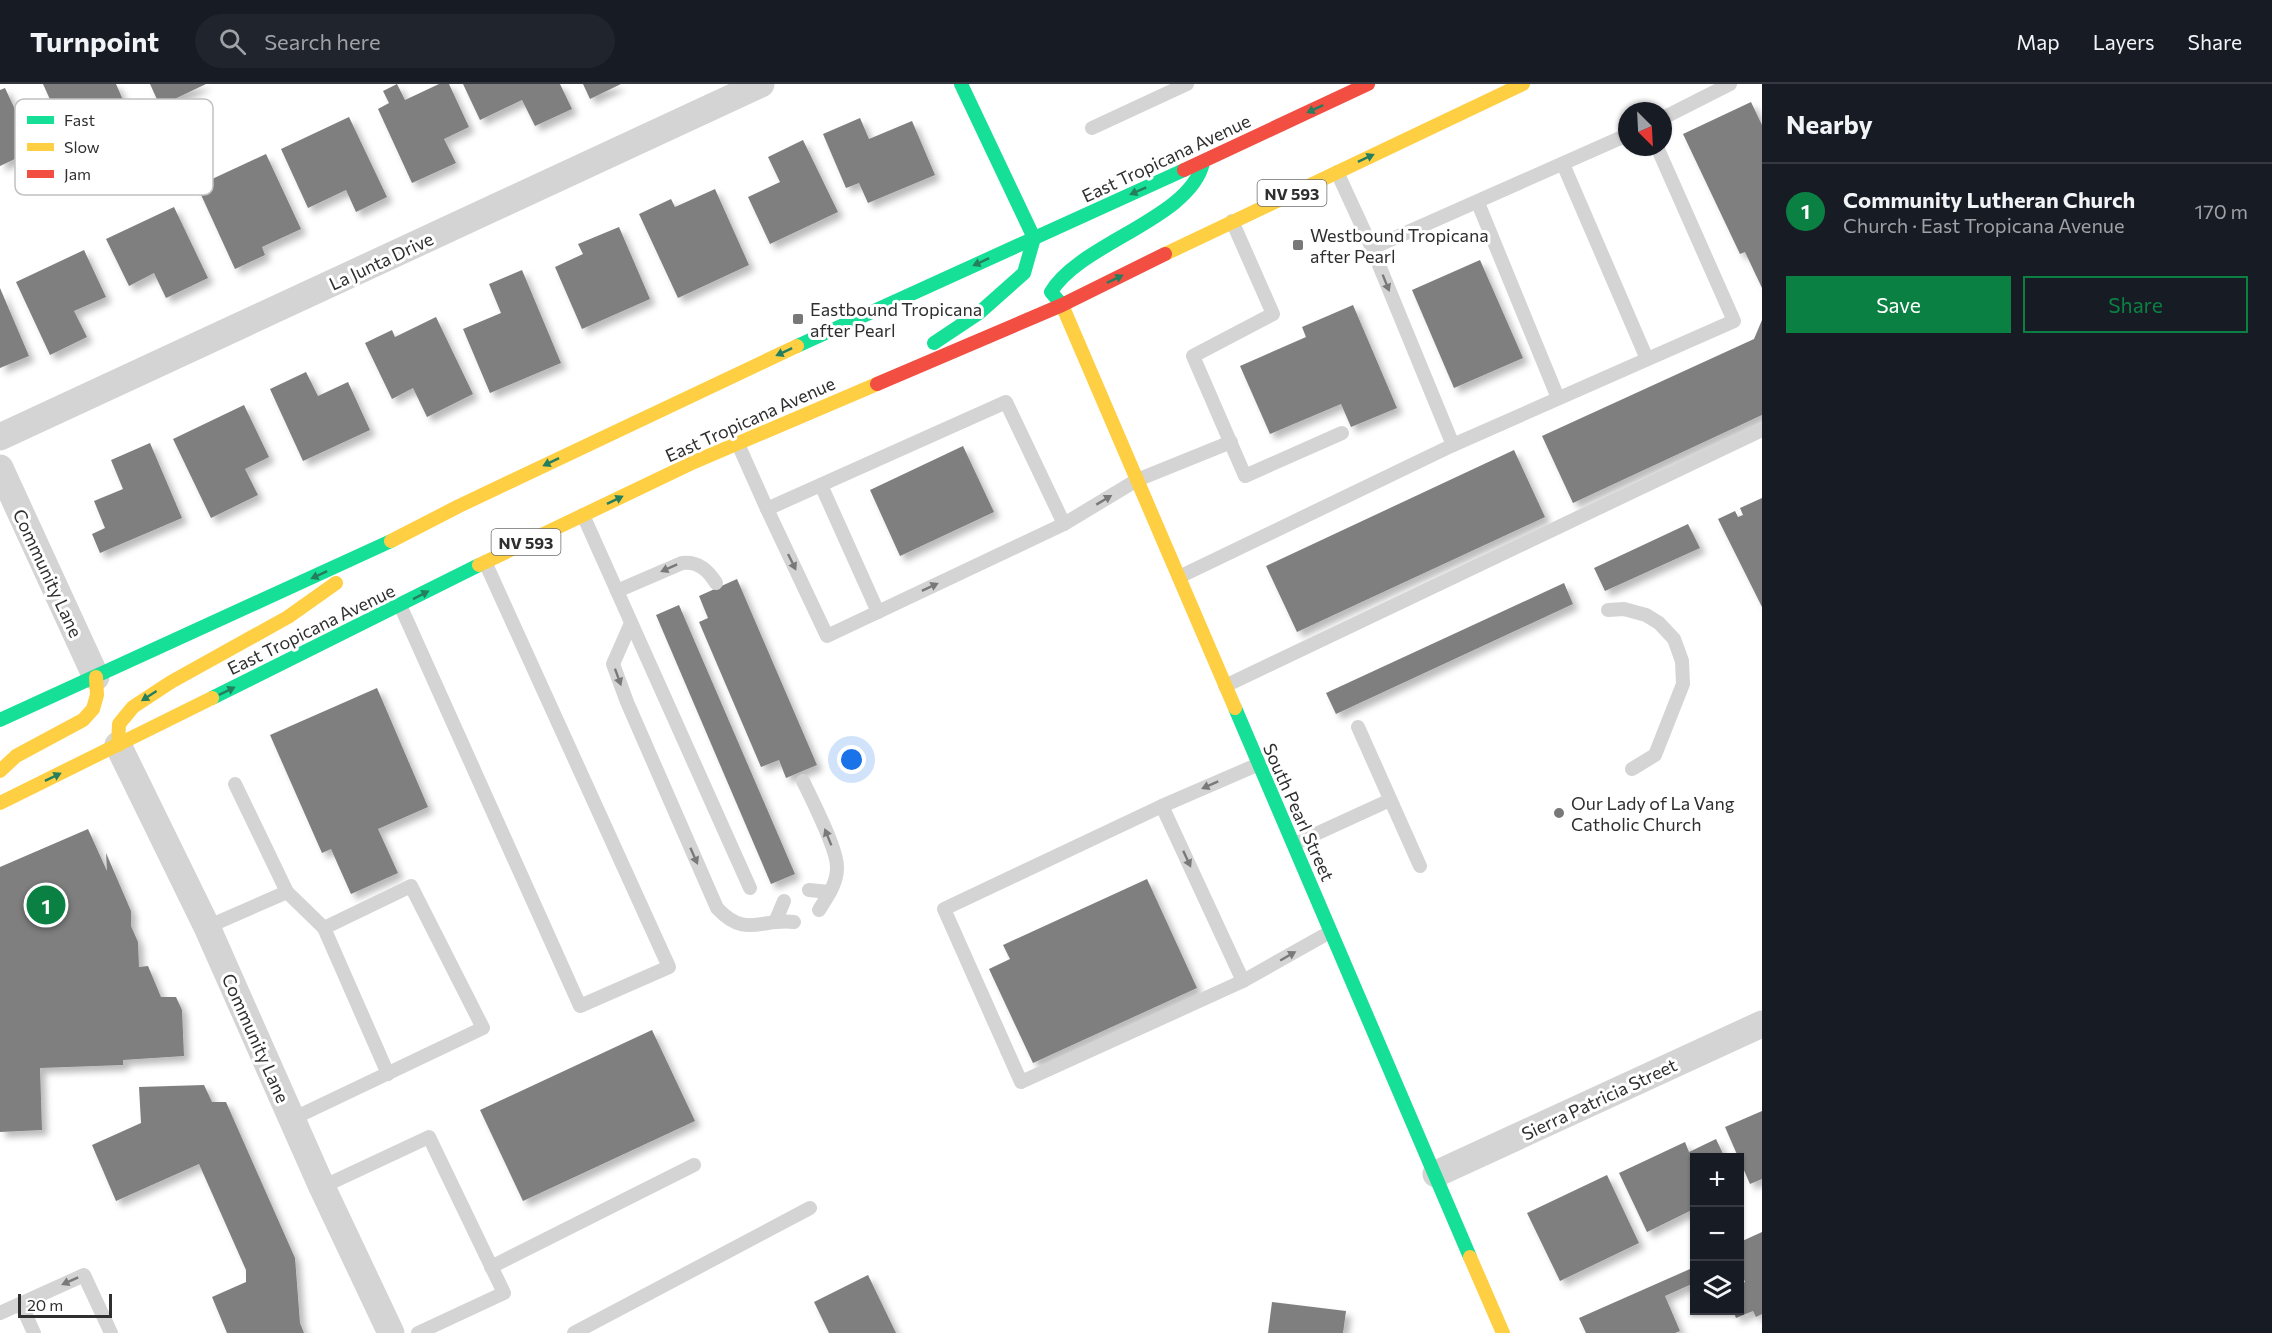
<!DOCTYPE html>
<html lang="en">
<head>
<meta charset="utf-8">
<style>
  :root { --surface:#171b24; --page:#20242c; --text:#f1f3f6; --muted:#9ea1a6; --line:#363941; --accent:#0b8043 }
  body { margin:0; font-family:Commissioner,sans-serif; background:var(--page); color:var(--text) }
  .controls { position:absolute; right:18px; bottom:18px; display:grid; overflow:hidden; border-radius:0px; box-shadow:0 2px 4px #0004 }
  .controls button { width:54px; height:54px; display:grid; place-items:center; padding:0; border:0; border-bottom:2px solid var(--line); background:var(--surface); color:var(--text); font:30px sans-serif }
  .compass { position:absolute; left:1618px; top:18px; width:54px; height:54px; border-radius:50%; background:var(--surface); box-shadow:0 2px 4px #0004; rotate:156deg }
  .scale { position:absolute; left:18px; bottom:15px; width:94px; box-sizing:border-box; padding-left:6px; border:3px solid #2f2f2f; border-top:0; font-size:16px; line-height:21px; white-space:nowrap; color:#2f2f2f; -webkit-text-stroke:4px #fff; paint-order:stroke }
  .you { position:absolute; left:852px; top:676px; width:21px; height:21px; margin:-15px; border:4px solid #fff; border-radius:50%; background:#1a73e8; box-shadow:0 0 0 9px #1a73e833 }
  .badge { display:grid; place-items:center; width:39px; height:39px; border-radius:50%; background:var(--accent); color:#fff; font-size:20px; font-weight:700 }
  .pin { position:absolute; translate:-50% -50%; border:3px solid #fff; box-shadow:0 2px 6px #0006 }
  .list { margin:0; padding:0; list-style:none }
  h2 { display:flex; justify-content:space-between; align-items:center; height:78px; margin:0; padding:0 24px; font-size:26px }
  h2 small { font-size:20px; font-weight:400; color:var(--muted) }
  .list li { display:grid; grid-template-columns:39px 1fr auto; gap:18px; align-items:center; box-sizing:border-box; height:96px; padding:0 24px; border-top:2px solid var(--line) }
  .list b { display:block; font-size:22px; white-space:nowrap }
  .list p { margin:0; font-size:20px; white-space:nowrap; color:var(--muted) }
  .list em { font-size:20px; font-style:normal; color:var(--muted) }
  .actions { display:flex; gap:12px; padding:18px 24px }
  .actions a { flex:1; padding:14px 0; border:2px solid var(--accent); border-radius:0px; text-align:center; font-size:21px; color:var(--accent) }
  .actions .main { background:var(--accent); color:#fff }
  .icon { flex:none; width:33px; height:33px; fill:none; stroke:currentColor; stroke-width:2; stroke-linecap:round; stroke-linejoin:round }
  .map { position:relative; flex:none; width:1762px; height:1249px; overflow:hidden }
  header { display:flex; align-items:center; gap:36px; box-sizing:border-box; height:84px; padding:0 30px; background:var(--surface); border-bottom:2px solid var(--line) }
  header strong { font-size:28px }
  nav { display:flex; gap:33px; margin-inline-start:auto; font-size:21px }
  .search { width:420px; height:54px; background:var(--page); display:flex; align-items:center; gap:15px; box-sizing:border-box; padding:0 21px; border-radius:33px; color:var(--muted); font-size:22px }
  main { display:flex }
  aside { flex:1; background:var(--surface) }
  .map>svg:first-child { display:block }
  .building { fill:#7f7f7f; filter:url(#shadow) }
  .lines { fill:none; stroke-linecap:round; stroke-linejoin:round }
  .lane { stroke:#d4d4d4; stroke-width:14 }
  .street { stroke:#d4d4d4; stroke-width:27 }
  .fast { stroke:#16e098; stroke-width:14 }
  .slow { stroke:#ffcf43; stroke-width:14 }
  .jam { stroke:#f24e42; stroke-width:14 }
  .oneway { fill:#247f5e }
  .oneway2 { fill:#797979 }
  .poi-dot { fill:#787878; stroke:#fff; stroke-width:2 }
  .labels { text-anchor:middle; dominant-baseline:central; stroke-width:6; stroke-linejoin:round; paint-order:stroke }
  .shield { fill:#fff; stroke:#6d6d6d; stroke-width:1.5 }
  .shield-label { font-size:16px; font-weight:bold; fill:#2f2f2f }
  .street-label { font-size:18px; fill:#2f2f2f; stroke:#fff }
  .poi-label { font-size:18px; fill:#2f2f2f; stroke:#fff; text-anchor:start }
  .key { fill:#fff; stroke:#c1c1c1; stroke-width:1.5 }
  .key-label { font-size:16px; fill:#2f2f2f }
</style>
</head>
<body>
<header>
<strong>Turnpoint</strong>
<div class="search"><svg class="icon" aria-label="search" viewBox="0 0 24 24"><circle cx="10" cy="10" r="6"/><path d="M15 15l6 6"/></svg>Search here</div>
<nav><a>Map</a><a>Layers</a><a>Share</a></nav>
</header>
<main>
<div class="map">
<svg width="1762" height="1249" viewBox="0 0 1762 1249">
  <defs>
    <filter id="shadow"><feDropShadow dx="5.5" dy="5.5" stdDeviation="3" flood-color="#0004"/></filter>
  </defs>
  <rect width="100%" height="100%" fill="#fff"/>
  <g class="building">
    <path d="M43,0h73l11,25 -60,28z"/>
    <path d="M150,0h56l-46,22z"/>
    <path d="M397,0l8,16 34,-16h10l20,43 -25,12 12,24 -44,20 -34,-74 11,-6 -6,-12z"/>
    <path d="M463,0h97l12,25 -37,17 -13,-26 -42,20z"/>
    <path d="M583,0h38l-31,15z"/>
    <path d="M5,4l29,62 -34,16v-76z"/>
    <path d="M1751,18l11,23v163l-17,-36 -5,2 -57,-120z"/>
    <path d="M349,33l38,80 -31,15 -10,-22 -38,18 -27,-59z"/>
    <path d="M860,34l9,21 43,-18 23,54 -67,28 -9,-20 -13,5 -23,-54z"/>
    <path d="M803,56l35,72 -68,32 -22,-47 32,-15 -12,-25z"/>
    <path d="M266,70l35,75 -39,18 3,8 -30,14 -38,-83z"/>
    <path d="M715,105l34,76 -71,33 -39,-84 32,-15 4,8z"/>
    <path d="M174,123l34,71 -42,20 -12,-25 -25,13 -23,-47z"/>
    <path d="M619,143l31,72 -68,30 -27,-62 28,-13 -5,-10z"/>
    <path d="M84,166l22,47 -32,14 13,26 -37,18 -34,-73z"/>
    <path d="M1480,176l43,98 -69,30 -42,-98z"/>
    <path d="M522,186l39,93 -71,30 -27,-64 38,-16 -12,-29z"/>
    <path d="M0,204l29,68 -29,12z"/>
    <path d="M1353,221l44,103 -46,19 -10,-23 -71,30 -30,-68 66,-29 -4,-10z"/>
    <path d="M436,233l37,77 -46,23 -14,-29 -21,11 -27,-56 27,-13 3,7z"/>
    <path d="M1762,236v95l-189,88 -31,-67 212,-97z"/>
    <path d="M306,288l12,24 30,-14 22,48 -67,31 -33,-72z"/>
    <path d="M244,321l25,52 -24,12 13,26 -47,23 -38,-79z"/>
    <path d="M150,359l32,75 -82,35 -8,-19 13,-6 -11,-27 29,-12 -12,-29z"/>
    <path d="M963,362l31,66 -94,44 -30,-66z"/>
    <path d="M1514,366l31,67 -248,115 -31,-66z"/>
    <path d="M1762,414v109l-44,-88 17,-8 3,6 5,-2 -3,-7z"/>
    <path d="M1688,440l12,24 -95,43 -11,-23z"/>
    <path d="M737,495l80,186 -31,13 -7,-18 -18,7 -62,-145 9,-4 -9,-22z"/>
    <path d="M1564,499l9,21 -237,110 -10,-21z"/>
    <path d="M679,521l116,269 -24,10 -115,-269z"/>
    <path d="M377,604l51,119 -50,22 20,44 -47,21 -20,-45 -9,4 -52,-118z"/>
    <path d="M88,745l19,42 -1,-18 25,58v15l7,16 1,25 9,-1 13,31h15l6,13 2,46 -61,4v5l-83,3 2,62 -42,2v-265z"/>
    <path d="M1147,795l50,109 -164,75 -44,-94 21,-10 -7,-14z"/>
    <path d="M652,946l43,91 -172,80 -43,-91z"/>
    <path d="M204,1001l8,17h14l69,156 5,65 4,10h-77l-15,-36 34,-15v-12l-47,-106 -83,37 -24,-56 49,-22 -2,-36z"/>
    <path d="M1762,1027v68l-12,5 -25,-57z"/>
    <path d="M1716,1055l9,19h-31v51l-47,23 -28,-59 66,-31 4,10z"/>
    <path d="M1607,1091l32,68 -79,38 -33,-68z"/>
    <path d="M1762,1148v82l-6,3 -3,-6 -17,7 -3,-8h7v-26l5,-2 -5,-11v-29z"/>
    <path d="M1690,1185l4,14 -29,13 15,35 -5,2h-89l-7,-15z"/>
    <path d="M868,1191l28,58h-67l-15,-31z"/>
    <path d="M1272,1218l74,9 -3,22h-75z"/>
  </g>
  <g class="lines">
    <g class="lane">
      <path d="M1663,34l67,-34"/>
      <path d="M1092,44l95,-44"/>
      <path d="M1563,80l84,195"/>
      <path d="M1337,88l35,76 81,197"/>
      <path d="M1478,119l80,195"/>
      <path d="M1232,137l41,93 -80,42 52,120 97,-43"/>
      <path d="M1372,164l255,-113"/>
      <path d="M738,360l29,65 60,127 237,-112 73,-44 94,-38"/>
      <path d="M821,401l57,127"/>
      <path d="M767,425l239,-107 58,122"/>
      <path d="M583,431l167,373"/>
      <path d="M1179,493l274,-132 281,-124 -77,-174"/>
      <path d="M617,507l65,-28c16,-2 26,7 34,20"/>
      <path d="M400,521l180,401 89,-39 -184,-405"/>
      <path d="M1608,526l16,-1 22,6 13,8 15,16 8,22 1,23 -28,71 -23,14"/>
      <path d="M631,539l-18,41 14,38 90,206c29,31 43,10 77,14"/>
      <path d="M1225,602l537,-256"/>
      <path d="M1358,643l62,139"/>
      <path d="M1259,680l-97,42 -218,103 77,173 222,-101 87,-49"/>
      <path d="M803,697c9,19 35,69 34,87 0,16 -10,29 -18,42"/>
      <path d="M235,700l52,108 37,36"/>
      <path d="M1162,722l81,175"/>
      <path d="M1294,760l96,-44"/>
      <path d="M809,806l21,2"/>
      <path d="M776,836l8,-19"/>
      <path d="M207,843l80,-35"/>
      <path d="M292,1035l191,-91 -72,-142 -87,42 64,146"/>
      <path d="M322,1103l107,-50 75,156 -86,40"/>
      <path d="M491,1183l203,-102"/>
      <path d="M21,1220l13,29"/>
      <path d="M0,1229l84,-38 27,58"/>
      <path d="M574,1249l236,-125"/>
    </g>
    <g class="street">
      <path d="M0,353l761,-353"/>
      <path d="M0,384l96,209"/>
      <path d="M118,661l89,182 115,260 69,146"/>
      <path d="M1436,1090l326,-150"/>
    </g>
    <g class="fast">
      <path d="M961,0l73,154"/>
      <path d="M1062,221l-11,-13c29,-49 139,-73 152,-129"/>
      <path d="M934,259l45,-30 45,-40 10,-35"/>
      <path d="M797,262l387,-176"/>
      <path d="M212,614l267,-133"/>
      <path d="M1235,624l235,549"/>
      <path d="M0,636l391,-179"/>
    </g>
    <g class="slow">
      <path d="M1165,170l358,-170"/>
      <path d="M1062,221l173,403"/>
      <path d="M391,457l68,-35 338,-160"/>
      <path d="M479,481l215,-103 183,-78"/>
      <path d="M118,661l1,-21 14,-17 38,-25 117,-65 48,-34"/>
      <path d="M0,687l16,-15 67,-36 10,-11 4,-14 -1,-18"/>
      <path d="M0,719l212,-105"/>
      <path d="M1470,1173l33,76"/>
    </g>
    <g class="jam">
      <path d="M1184,86l184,-86"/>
      <path d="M877,300l185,-79 103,-51"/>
    </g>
  </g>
  <defs><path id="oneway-solid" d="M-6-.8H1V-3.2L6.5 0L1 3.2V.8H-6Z" transform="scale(1.5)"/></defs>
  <g class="oneway">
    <use href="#oneway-solid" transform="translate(1315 25) rotate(155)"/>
    <use href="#oneway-solid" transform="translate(1366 74) rotate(-25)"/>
    <use href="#oneway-solid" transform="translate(1138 107) rotate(156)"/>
    <use href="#oneway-solid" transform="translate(981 178) rotate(155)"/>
    <use href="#oneway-solid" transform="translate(1115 195) rotate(-26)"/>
    <use href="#oneway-solid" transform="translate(784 268) rotate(155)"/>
    <use href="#oneway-solid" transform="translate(551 378) rotate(154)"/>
    <use href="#oneway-solid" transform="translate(615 416) rotate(-26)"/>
    <use href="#oneway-solid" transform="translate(319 491) rotate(155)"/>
    <use href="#oneway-solid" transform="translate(421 511) rotate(-27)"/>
    <use href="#oneway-solid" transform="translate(227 607) rotate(-26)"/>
    <use href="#oneway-solid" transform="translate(149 612) rotate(147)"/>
    <use href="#oneway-solid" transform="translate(53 693) rotate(-26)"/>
  </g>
  <g class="oneway2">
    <use href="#oneway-solid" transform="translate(1386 199) rotate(68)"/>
    <use href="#oneway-solid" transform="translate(1104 416) rotate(-31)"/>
    <use href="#oneway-solid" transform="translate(792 478) rotate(64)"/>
    <use href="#oneway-solid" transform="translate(669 484) rotate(156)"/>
    <use href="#oneway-solid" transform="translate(930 503) rotate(-25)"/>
    <use href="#oneway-solid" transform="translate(618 593) rotate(70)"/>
    <use href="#oneway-solid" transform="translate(1210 701) rotate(156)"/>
    <use href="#oneway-solid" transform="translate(828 753) rotate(-112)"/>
    <use href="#oneway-solid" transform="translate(694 772) rotate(66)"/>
    <use href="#oneway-solid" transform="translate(1187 775) rotate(65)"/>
    <use href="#oneway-solid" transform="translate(1288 872) rotate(-30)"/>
    <use href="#oneway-solid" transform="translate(70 1197) rotate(156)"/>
  </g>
  <g class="poi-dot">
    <rect x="1292" y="155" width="12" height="12" rx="3"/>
    <rect x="792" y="229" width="12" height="12" rx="3"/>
    <circle cx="1559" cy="729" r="6"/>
  </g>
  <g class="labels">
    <g class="shield">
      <rect x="1257.5" y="96" width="69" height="26" rx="4.5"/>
      <rect x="491.5" y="445" width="69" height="26" rx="4.5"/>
    </g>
    <g class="shield-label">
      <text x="1292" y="109">NV 593</text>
      <text x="526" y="458">NV 593</text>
    </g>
    <g class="street-label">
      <text transform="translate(1166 74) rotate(-25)">East Tropicana Avenue</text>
      <text transform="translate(381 177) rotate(-25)">La Junta Drive</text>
      <text transform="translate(750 335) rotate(-24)">East Tropicana Avenue</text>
      <text transform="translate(48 489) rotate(65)">Community Lane</text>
      <text transform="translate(311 545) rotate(-26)">East Tropicana Avenue</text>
      <text transform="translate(1299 728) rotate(66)">South Pearl Street</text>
      <text transform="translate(256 954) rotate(66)">Community Lane</text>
      <text transform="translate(1599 1015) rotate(-25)">Sierra Patricia Street</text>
    </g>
    <g class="poi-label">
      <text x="1310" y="151">Westbound Tropicana<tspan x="1310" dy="21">after Pearl</tspan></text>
      <text x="810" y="225">Eastbound Tropicana<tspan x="810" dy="21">after Pearl</tspan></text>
      <text x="1571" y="719">Our Lady of La Vang<tspan x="1571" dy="21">Catholic Church</tspan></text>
    </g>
  </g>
  <rect x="15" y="15" width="198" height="96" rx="9" class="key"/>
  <rect x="27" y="32" width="27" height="8" fill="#16e098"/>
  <rect x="27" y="59" width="27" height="8" fill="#ffcf43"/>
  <rect x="27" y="86" width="27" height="8" fill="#f24e42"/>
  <g class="key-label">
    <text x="64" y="42">Fast</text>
    <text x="64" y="69">Slow</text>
    <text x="64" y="96">Jam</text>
  </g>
</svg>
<div class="controls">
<button>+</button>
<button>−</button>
<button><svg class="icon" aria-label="layers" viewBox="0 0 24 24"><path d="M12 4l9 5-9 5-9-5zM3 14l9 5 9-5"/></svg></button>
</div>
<svg class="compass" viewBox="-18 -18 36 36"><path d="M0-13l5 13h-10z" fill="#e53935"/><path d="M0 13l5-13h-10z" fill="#9ea1a6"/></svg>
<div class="scale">20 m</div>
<div class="you"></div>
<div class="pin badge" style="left:46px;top:821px">1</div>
</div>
<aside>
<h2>Nearby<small></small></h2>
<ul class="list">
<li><span class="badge">1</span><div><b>Community Lutheran Church</b><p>Church · East Tropicana Avenue</p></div><em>170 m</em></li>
</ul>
<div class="actions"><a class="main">Save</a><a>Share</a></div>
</aside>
</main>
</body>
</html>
